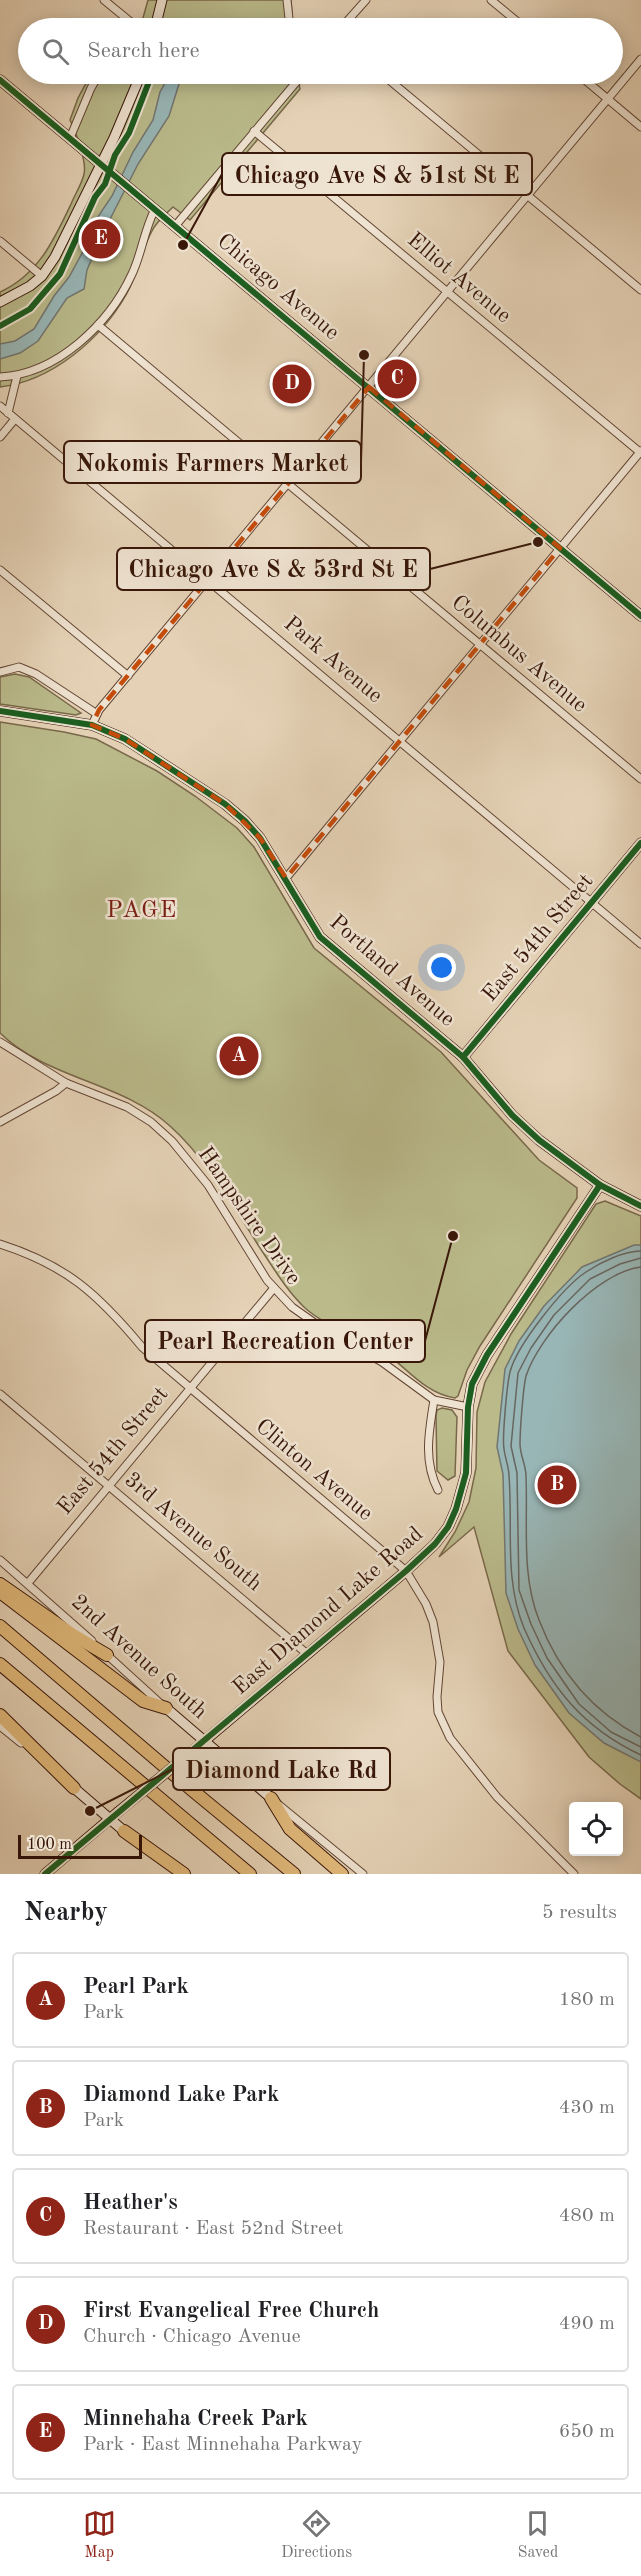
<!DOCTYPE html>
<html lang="en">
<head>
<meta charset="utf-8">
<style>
  :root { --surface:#fff; --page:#f2f2f2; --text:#202124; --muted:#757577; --line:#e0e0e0; --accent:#8f2418 }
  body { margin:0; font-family:"Old Standard TT",serif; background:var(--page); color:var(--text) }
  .controls { position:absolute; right:18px; bottom:18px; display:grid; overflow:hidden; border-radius:6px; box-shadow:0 3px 15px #0003 }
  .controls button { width:54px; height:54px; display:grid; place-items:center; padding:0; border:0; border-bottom:2px solid var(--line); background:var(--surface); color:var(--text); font:30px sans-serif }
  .scale { position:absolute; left:18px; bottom:15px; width:124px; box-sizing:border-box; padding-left:6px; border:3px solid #381709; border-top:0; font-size:16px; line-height:21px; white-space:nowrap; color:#381709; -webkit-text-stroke:4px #eee2d0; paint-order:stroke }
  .you { position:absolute; left:442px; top:968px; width:21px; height:21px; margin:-15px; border:4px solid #fff; border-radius:50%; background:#1a73e8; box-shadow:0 0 0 9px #1a73e833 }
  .badge { display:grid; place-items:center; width:39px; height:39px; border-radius:50%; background:var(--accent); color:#fff; font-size:20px; font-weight:700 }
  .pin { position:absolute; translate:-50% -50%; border:3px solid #fff; box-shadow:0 2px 6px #0006 }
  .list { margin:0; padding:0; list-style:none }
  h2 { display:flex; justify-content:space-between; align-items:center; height:78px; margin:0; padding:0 24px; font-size:26px }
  h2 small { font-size:20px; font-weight:400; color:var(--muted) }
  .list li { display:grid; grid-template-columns:39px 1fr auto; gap:18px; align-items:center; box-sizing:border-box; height:96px; margin:0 12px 12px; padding:0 12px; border:2px solid var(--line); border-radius:6px }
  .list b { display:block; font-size:22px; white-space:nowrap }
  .list p { margin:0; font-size:20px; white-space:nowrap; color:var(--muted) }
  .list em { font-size:20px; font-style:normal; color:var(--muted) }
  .icon { flex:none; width:33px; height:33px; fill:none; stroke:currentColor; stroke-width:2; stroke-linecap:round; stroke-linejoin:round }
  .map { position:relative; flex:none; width:641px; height:1874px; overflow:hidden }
  .search { position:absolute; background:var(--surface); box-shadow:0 3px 15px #0003; left:18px; right:18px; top:18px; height:66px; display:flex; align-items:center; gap:15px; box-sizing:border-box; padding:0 21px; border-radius:33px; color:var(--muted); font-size:22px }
  .sheet { height:618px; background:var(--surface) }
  nav { display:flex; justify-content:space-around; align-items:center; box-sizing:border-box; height:84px; border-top:2px solid var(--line); background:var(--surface); font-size:16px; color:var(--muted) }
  nav a { display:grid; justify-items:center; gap:3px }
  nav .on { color:var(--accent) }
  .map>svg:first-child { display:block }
  .green { fill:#baba8b; stroke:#79684a; stroke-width:1.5 }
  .water { fill:#98b6b6; stroke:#727671; stroke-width:1.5 }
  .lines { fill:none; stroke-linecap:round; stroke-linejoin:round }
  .shore { stroke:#686660; stroke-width:1.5 }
  .street-casing { stroke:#634634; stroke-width:9 }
  .secondary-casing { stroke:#381709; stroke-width:11 }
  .highway-casing { stroke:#381709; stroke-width:14 }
  .street { stroke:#eee2d0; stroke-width:7 }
  .secondary { stroke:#eee2d0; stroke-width:9 }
  .highway { stroke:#e2b97b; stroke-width:12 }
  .secondary-bridge-casing { stroke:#381709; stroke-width:11; stroke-linecap:butt }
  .secondary-bridge { stroke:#eee2d0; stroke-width:9 }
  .cycleway-casing { stroke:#eee2d0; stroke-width:10 }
  .cycleway { stroke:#1b5e20; stroke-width:6 }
  .marked { fill:none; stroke:#c54c0b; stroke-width:4.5; stroke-dasharray:12 8; stroke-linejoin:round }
  .labels { text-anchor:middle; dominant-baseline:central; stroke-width:5; stroke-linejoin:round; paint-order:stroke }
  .street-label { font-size:22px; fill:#381709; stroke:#eee2d0 }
  .neighbourhood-label { font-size:24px; letter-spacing:1.5px; fill:#7a1f14; stroke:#eee2d0 }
  .leader { fill:none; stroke:#381709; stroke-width:2 }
  .callout-dot { fill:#381709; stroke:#eee2d0; stroke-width:2 }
  .callout { fill:#eee2d0; stroke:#381709; stroke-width:2 }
  .callout-label { font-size:24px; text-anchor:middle; font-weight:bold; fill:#381709 }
</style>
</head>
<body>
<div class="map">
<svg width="641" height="1874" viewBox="0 0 641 1874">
  <rect width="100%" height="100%" fill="#e5d2b6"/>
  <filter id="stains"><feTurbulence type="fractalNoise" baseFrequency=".00333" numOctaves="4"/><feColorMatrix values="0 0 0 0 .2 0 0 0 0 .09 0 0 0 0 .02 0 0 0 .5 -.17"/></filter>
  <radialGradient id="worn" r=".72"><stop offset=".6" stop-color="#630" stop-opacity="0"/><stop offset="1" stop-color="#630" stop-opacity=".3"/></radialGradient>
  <g class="green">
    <path d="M148,0h143l2,28h-166l8,-8 6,5z"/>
    <path d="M91,74h206l3,15 -110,131 -17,-13c-7,7 -17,15 -21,24 -11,20 -14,43 -26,64 -25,44 -74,86 -126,92v-95c38,-17 54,-52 71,-88 4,-10 11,-20 13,-30 3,-12 -8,-42 -14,-54l8,-22z"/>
    <path d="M15,674l14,3 52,36 -5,2 -76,-11v-27z"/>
    <path d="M0,722l64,10 32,7 61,32 38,25 42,32 17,19 60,101 127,104 98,108 38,28v10l-97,148 -13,24 -9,26 -3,2c-32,-5 -49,-32 -75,-49 -23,-15 -54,-22 -75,-41 -17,-16 -29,-36 -41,-54 -29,-44 -55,-93 -94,-128 -48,-44 -123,-47 -170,-93z"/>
    <path d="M605,1201l36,15v583l-21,-15 -31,-27 -81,-106 -34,-124 -35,30 16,-25 14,-30 7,-34 1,-56 8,-30 26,-48 85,-130z"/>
    <path d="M442,1408l10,2 5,7 -2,59 -7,4 -11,-9 -1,-55 1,-6z"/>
  </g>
  <g class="water">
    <path d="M170,74h18l-9,10 -10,32 -31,48 -36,71 -15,35 -3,19 -17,9 -29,43 -18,12 -20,6v-15l15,-3 19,-12 20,-33 15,-19 17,-31 9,-25 17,-25 21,-44 20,-32 7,-28z"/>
    <path d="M634,1245h7v517l-37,-19 -35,-30 -34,-48 -17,-36 -12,-36 -3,-119 -6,-27 8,-78 14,-28 25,-35 38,-39z"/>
  </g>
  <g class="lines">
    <g class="shore">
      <path d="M641,1251c-17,0 -40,11 -55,21 -23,15 -69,73 -76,100 -3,12 -8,66 -6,77 1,9 5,18 5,27 4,51 -5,104 15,152 26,59 59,100 117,127"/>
      <path d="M641,1258l-21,6 -30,15 -36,36 -23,33 -13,25 -7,73 6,27 2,117 12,34 16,34 32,46 32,28 30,15"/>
      <path d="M641,1267c-44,5 -102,69 -115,109 -3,13 -6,54 -6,68 0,11 6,21 6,32 2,48 -5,99 13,144 20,52 52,91 102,117"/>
    </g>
    <defs>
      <g id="street">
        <path d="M104,0l34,28"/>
        <path d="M287,0l3,28"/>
        <path d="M491,0l34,28"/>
        <path d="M341,28l25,-28"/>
        <path d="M294,74l2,8"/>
        <path d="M382,74l259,216"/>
        <path d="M578,74l63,53"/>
        <path d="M254,131l387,322"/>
        <path d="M70,138l21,-50 8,-14"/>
        <path d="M176,225l127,-151"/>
        <path d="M0,241l42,35"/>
        <path d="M98,325l543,454"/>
        <path d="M0,377c57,-3 109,-53 132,-103 10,-21 12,-44 23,-65"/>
        <path d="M0,406l641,538"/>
        <path d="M8,413l9,-37"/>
        <path d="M0,437l15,-18"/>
        <path d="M0,570l128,106"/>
        <path d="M0,672l19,-5 17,7 61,40"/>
        <path d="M92,725l7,-15 542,-651"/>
        <path d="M286,878l355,-427"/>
        <path d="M0,1042l66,41 61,24 24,15 21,19 36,44 59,95 25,27 34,24 56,31 52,38 34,7"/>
        <path d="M0,1122l56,-31 10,-8"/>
        <path d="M0,1244c66,21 98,50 142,103l264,224 20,33 7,18 7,40 -3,35 1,15 12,26 47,59 77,77"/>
        <path d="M0,1394l306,259"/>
        <path d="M434,1400c-5,31 -11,61 4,90"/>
        <path d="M0,1560l92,81"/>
        <path d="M28,1583l246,-295"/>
        <path d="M105,1653l56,51"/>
        <path d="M0,1726l21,17"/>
        <path d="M279,1805l84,69"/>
      </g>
      <g id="secondary">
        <path d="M155,28l7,-28"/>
        <path d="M0,80l641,536"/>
        <path d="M0,302l30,-16 12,-10 13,-19 59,-119 27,-64"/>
        <path d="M0,711l92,14 33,14 100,65 20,17 15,17 60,99 143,120 49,58 27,25 61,45 41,21"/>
        <path d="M463,1057l178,-214"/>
        <path d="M166,1708l105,90"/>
        <path d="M196,1748l210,-177 29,-27 13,-17 8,-18 10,-36 2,-66 4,-23 15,-29 113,-170"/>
        <path d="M74,1788l50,43"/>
        <path d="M45,1874l73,-62"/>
      </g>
      <g id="highway">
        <path d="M0,1584l73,51 34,20"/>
        <path d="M0,1592l143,109 23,7"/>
        <path d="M0,1626l192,164 102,84"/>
        <path d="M0,1664l250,210"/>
        <path d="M0,1715l74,73"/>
        <path d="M271,1798l19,31 52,45"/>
        <path d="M124,1831l60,43"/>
      </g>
    </defs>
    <use href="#street" class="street-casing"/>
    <use href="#secondary" class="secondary-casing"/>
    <use href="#highway" class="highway-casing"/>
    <use href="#street" class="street"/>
    <use href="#secondary" class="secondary"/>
    <use href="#highway" class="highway"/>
    <defs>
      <path id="secondary-bridge" d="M118,1812l78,-64"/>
    </defs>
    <use href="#secondary-bridge" class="secondary-bridge-casing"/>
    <use href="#secondary-bridge" class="secondary-bridge"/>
    <defs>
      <g id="cycleway">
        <path d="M0,80l641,536"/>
        <path d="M0,326l30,-17 30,-35 35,-77 10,-13 10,-29 14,-22 23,-59"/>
        <path d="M0,711l92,14 33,14 100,65 20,17 15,17 60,99 143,120 49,58 27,25 61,45 41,21"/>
        <path d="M463,1057l178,-214"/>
        <path d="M45,1874l361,-303 29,-27 13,-17 8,-18 10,-36 2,-66 4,-23 15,-29 113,-170"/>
      </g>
    </defs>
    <use href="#cycleway" class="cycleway-casing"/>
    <use href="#cycleway" class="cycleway"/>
  </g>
  <path class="marked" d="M369,387l191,161 -274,330 -26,-40 -35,-34 -100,-65 -33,-14 7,-15z"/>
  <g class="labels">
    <g class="street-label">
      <text transform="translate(459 278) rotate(40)">Elliot Avenue</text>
      <text transform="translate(278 287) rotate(40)">Chicago Avenue</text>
      <text transform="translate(519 654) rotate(40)">Columbus Avenue</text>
      <text transform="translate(333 660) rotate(40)">Park Avenue</text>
      <text transform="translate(538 938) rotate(-50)">East 54th Street</text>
      <text transform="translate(392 971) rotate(41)">Portland Avenue</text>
      <text transform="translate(249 1216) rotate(55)">Hampshire Drive</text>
      <text transform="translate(113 1451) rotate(-50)">East 54th Street</text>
      <text transform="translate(314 1470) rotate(40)">Clinton Avenue</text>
      <text transform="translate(193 1532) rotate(40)">3rd Avenue South</text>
      <text transform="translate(328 1611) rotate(-41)">East Diamond Lake Road</text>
      <text transform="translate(139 1657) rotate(42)">2nd Avenue South</text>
    </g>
    <g class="neighbourhood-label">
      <text x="142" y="911">PAGE</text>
    </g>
  </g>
  <path class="leader" d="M183 245L222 174M364 355L361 462M538 542L430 569M453 1236L425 1341M90 1811L173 1769"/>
  <g class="callout-dot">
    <circle cx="183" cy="245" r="6"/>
    <circle cx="364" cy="355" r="6"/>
    <circle cx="538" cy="542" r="6"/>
    <circle cx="453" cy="1236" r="6"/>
    <circle cx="90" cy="1811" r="6"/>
  </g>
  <g class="callout">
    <rect x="222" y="153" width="310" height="42" rx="6"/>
    <rect x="64" y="441" width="297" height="42" rx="6"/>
    <rect x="117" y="548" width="313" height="42" rx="6"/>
    <rect x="145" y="1320" width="280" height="42" rx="6"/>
    <rect x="173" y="1748" width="217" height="42" rx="6"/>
  </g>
  <g class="callout-label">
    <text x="377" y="183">Chicago Ave S &amp; 51st St E</text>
    <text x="212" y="471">Nokomis Farmers Market</text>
    <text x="273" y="577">Chicago Ave S &amp; 53rd St E</text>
    <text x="285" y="1349">Pearl Recreation Center</text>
    <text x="281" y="1778">Diamond Lake Rd</text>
  </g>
  <rect width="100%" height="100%" filter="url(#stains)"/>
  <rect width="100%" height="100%" fill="url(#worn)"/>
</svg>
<div class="controls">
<button><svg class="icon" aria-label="locate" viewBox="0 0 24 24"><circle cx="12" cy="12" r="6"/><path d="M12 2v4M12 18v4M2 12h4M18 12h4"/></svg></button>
</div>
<div class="scale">100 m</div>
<div class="you"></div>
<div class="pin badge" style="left:239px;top:1056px">A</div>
<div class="pin badge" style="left:557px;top:1485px">B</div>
<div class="pin badge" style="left:397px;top:379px">C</div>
<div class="pin badge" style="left:292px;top:384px">D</div>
<div class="pin badge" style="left:101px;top:239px">E</div>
<div class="search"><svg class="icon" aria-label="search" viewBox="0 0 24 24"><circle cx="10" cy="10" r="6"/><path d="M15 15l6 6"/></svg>Search here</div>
</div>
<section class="sheet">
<h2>Nearby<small>5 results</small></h2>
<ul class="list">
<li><span class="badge">A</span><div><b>Pearl Park</b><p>Park</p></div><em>180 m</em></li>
<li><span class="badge">B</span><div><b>Diamond Lake Park</b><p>Park</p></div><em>430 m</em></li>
<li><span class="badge">C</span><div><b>Heather's</b><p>Restaurant · East 52nd Street</p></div><em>480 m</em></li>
<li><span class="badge">D</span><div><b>First Evangelical Free Church</b><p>Church · Chicago Avenue</p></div><em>490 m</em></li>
<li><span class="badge">E</span><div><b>Minnehaha Creek Park</b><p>Park · East Minnehaha Parkway</p></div><em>650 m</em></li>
</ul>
</section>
<nav>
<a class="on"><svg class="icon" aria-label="map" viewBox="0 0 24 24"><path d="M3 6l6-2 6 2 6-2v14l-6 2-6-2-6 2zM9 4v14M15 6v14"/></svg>Map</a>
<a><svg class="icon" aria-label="directions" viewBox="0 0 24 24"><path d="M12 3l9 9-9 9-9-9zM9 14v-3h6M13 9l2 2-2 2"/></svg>Directions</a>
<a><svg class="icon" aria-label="saved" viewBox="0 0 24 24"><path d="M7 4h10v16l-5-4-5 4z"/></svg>Saved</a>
</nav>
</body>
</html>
